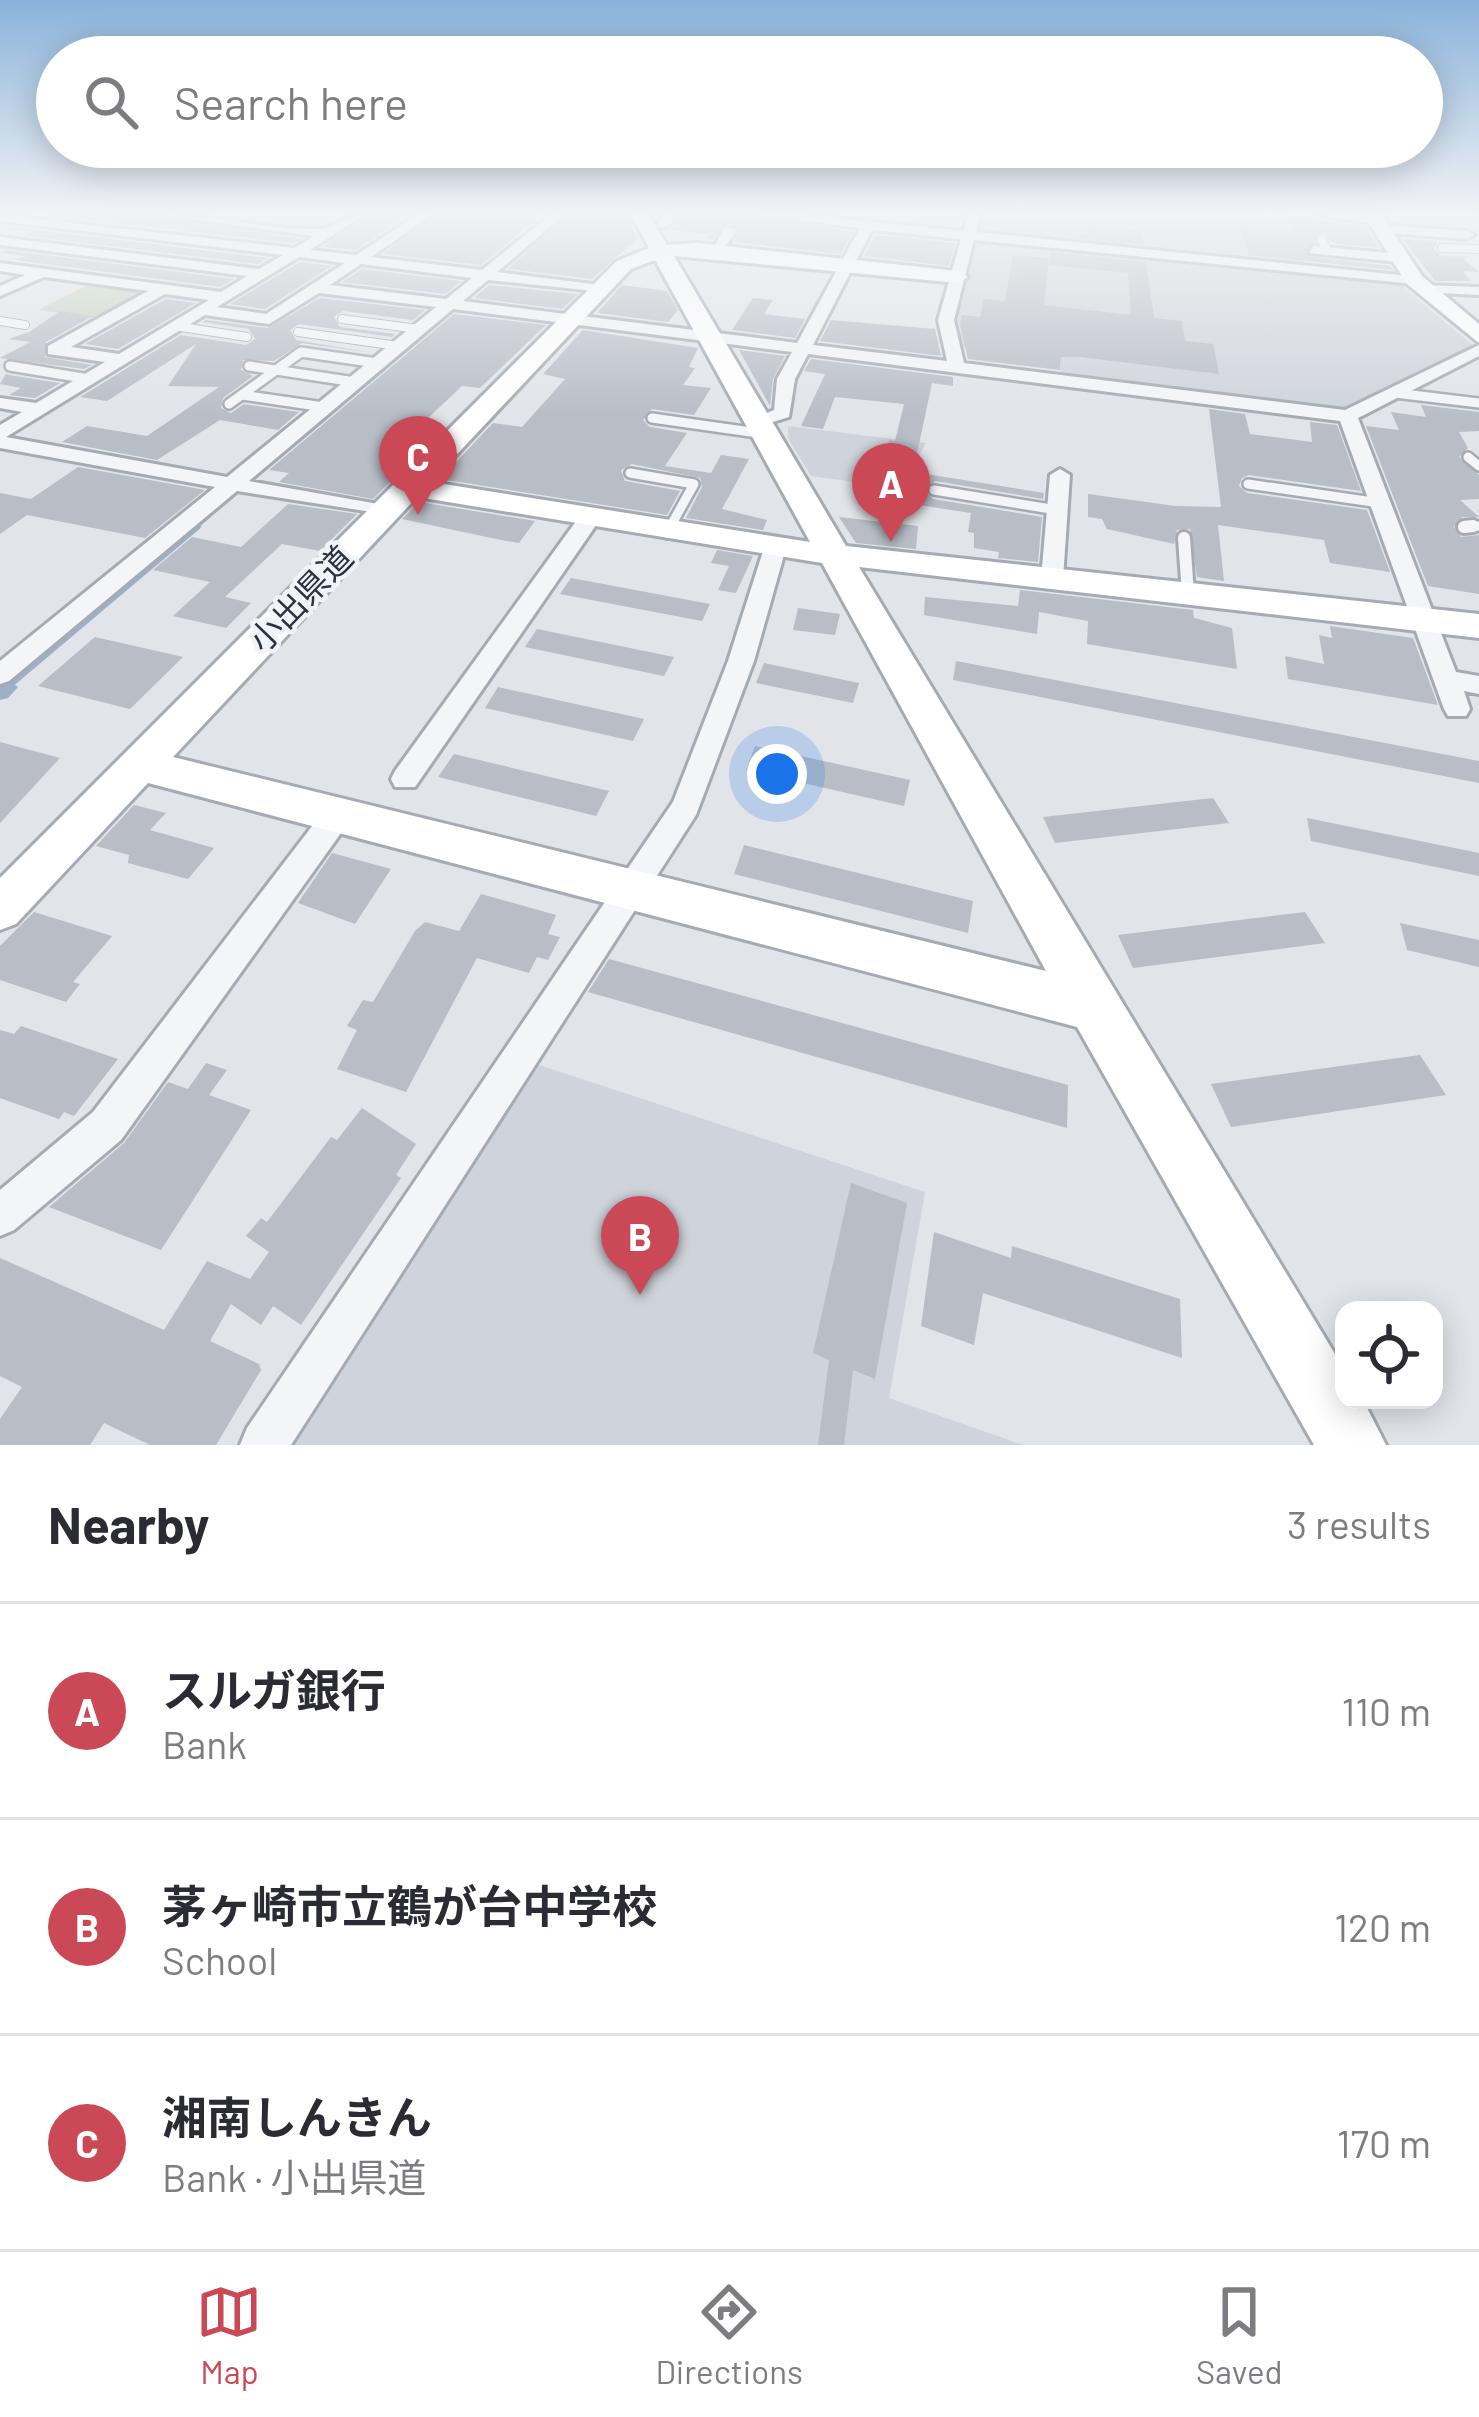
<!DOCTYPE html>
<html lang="en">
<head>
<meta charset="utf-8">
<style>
  :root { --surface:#fff; --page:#f7f7f7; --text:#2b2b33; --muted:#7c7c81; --line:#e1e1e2; --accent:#cb4956 }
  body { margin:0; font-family:Barlow,"Noto Sans JP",sans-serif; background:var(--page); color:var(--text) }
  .controls { position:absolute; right:36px; bottom:36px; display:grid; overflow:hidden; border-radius:24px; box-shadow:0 6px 30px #0003 }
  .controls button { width:108px; height:108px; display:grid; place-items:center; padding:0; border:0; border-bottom:3px solid var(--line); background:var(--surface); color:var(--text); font:60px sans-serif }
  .you { position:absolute; left:777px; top:774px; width:42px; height:42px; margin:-30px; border:9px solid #fff; border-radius:50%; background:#1a73e8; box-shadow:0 0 0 18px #1a73e833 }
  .badge { display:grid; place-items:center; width:78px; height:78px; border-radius:50%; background:var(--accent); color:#fff; font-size:39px; font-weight:700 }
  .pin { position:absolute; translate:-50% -99px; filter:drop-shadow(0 3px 6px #0008) }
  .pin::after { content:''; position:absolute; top:63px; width:42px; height:36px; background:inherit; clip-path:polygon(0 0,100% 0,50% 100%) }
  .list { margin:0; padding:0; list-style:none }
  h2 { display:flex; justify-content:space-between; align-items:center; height:156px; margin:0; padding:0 48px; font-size:51px }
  h2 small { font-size:39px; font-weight:400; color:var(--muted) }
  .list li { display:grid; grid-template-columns:78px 1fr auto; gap:36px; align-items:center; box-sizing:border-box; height:216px; padding:0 48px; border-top:3px solid var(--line) }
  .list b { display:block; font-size:45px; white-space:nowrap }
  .list p { margin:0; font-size:39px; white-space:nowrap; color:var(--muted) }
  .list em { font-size:39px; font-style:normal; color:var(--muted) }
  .icon { flex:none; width:66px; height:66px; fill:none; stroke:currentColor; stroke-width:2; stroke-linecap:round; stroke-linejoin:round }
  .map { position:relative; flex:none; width:1479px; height:1445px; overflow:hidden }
  .search { position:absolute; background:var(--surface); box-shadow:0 6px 30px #0003; left:36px; right:36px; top:36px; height:132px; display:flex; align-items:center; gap:30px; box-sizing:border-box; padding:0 42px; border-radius:66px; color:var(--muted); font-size:45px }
  .sheet { height:804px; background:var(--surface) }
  nav { display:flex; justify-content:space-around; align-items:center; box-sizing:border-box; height:168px; border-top:3px solid var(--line); background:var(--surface); font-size:33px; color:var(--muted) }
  nav a { display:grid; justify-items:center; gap:6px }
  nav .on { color:var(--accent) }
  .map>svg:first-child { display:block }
  .built { fill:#cfd3db }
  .green { fill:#c6d3c2 }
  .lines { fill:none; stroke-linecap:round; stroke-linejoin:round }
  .stream-far1 { stroke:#9db0c8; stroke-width:4.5 }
  .stream { stroke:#9db0c8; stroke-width:8 }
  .canal { fill:#9db0c8; fill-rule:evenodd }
  .building { fill:#b8bdc6 }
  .lane-far2-casing { stroke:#a6abb3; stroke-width:10 }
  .lane-far1-casing { stroke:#a6abb3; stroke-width:14 }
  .lane-casing { stroke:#a6abb3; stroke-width:18 }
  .street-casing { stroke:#a6abb3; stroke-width:6 }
  .secondary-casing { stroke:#a6abb3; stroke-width:6 }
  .lane-far2 { stroke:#f4f5f8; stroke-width:8 }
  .lane-far1 { stroke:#f4f5f8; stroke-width:9 }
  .lane { stroke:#f4f5f8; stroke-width:12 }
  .street { fill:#f4f5f8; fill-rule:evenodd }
  .secondary { fill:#fff; fill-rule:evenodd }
  .labels { text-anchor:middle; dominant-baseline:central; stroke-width:9; stroke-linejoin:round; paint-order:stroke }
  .street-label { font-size:33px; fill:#2a3141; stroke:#f0f3f7 }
</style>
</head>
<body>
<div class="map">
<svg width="1479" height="1445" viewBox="0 0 1479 1445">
  <rect width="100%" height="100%" fill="#e1e4e9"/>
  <g class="built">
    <path d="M977,215h309l19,51 -333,-33z"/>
    <path d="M981,239l416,43 76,63 -127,64 -286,-32 1,-16 -101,-14 -5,-28 19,-78z"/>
    <path d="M788,426l138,17 -26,45 -89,-12 -23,-38z"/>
    <path d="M524,1060l401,132 -36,206 134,47h-747z"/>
  </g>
  <path class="green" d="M87,285l63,8 -47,26 -65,-9z"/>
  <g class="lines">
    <path class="stream-far1" d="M193,529l373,-314"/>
    <path class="stream" d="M6,687l191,-161"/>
    <path class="canal" d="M6,679l12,8 -10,11 -8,2v-19z"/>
  </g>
  <g class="building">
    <path d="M43,215h116l142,24 -8,4z"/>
    <path d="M368,215h40l-53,35 -32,-3z"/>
    <path d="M436,215h106l-61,50 -98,-11z"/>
    <path d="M568,215h59l11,23 -46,41 -84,-10z"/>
    <path d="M681,215h74l98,17 -12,22 -107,-12 7,-14 -15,-5 -13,17 -7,-1 4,-5 -39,-4z"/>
    <path d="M1287,216l79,11 13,21 -46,-5 -11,-11 -16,24 84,10 3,4 -144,-15 -10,-29 54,4z"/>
    <path d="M1086,226l56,5 2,14 -72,-8 14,-2z"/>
    <path d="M11,227l258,31 -11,6 -232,-28 8,-4 -28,-3z"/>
    <path d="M875,235l80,8 -6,23 -85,-10z"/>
    <path d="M1403,239l34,2 -3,8 7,7 33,1 -12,1 17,14 -16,-1 8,10h-36z"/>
    <path d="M7,250l227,29 -14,8 -205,-27 10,-4 -24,-3z"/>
    <path d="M1050,252l96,10 8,56 28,3 3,20 28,3 6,30 -139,-17h-19l-1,13 -92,-11 -8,-34 2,-10 18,2 4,-18 21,2 8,-46 36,3 -5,47 87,10 -3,-42 -79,-8z"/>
    <path d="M300,262l32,4 -67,43 -35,-5z"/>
    <path d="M362,269l99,12 -16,13 -103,-12z"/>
    <path d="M489,285l89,9 -16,15 -88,-11z"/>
    <path d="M622,285l45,6 11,19 -10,12 -71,-9z"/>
    <path d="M320,298l105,12 -12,10 -70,-9 -9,6 6,10 55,7 -3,3 -93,-13 -9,6 6,10 76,13 -70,-10 -28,18 -31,-1 -2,10 12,6 -30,22 -2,10 10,5 13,-9 55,8 -21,18 -58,-10 -63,40 -95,-18 25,-16 60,10 72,-49 -51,-1 28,-42 -89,57 -27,-4 101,-62 65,10 9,-6 -6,-10 -47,-7 4,-2 62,8z"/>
    <path d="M753,298l20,2 -9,14 41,5 -10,19 -63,-8z"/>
    <path d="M166,299l30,4 -78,46 -33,-5z"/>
    <path d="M60,311l33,5 -47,26 -1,15 47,8 -8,4 -84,-11 30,-16 -22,-3 21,-7z"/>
    <path d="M454,314l92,11 -66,63 -18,-2 -52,49 23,4 -60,60 -94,-17 10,-9 -20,-3z"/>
    <path d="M831,320l104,9 6,27 -121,-15z"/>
    <path d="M583,330l115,18 -9,19 6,1 -12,17 28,3 -17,27 -42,-6 -9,11 7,7 37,6 -22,33 46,7 10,-18 28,4 -27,50 45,11 -4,10 -77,-12 16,-31 -2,-9 -68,-14 -11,6 4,11 55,10 -13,24 -227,-36 53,-56 29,4 43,-48 -22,-5z"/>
    <path d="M739,350l46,6 -12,23 -3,27z"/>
    <path d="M811,359l142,18v9l-21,-3 -18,85 -31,-4 6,-24 6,1 9,-37 -69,-7 -12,32 -22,-3 24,-52 -21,-3z"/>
    <path d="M6,374l3,1 51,8 -25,15 -26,-3 12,-7 -21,-4z"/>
    <path d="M1421,405l58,7v19l-20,1 9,16 -9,9 20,18v24l-19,1 19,17h-17l-8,10 7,10 18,-2v59l-51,-8 -62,-160 33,4 -8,-18 35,5z"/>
    <path d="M1209,409l36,5 5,20 62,8 -2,-20 27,3 24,66 -112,-16 -7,3 -3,8 8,7 120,17 23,62 -60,-9 -6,-23 -106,-15 6,56 -27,-4 -7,-48 -13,1 -3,14 -67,-15 -5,-10 -14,-2v-23l87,12 46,1z"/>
    <path d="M78,467l127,23 -60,48 -118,-23 -27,19v-41l31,6z"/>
    <path d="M920,473l124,20 -1,6 -108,-18 -10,9 8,9 109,18 -4,45 -40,-4 1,-6 -25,-4v-15l-6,-1 3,-19 -59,-9z"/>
    <path d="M419,502l116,19 -16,22 -18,-3 -99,-21z"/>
    <path d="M288,504l69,10 -37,37 -38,-7 -57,53 26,6 -25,25 -53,-12 37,-34 -57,-12 39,-33 49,10z"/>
    <path d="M839,517l79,9 -2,23 -60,-6z"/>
    <path d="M717,550l36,6 -17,37 -18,-3 11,-24 -18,-3z"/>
    <path d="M571,578l139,26 -8,17 -142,-27z"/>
    <path d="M1020,590l173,20 1,8 38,10 5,41 -150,-25 1,-23 -49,-9 -2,22 -113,-19 1,-18 93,9z"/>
    <path d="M798,608l42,6 -5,21 -42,-5z"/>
    <path d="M1330,626l83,12 25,67 -150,-26 -3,-23 39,8 -5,-29 13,3z"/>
    <path d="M537,629l137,28 -10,19 -139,-29z"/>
    <path d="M95,637l88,20 -53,52 -92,-23z"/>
    <path d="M956,661l523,100v22l-526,-103z"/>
    <path d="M764,663l95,20 -6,20 -97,-20z"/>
    <path d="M498,687l146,32 -11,22 -148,-33z"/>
    <path d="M0,742l60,16 -60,65z"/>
    <path d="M755,746l155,34 -6,26 -158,-36z"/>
    <path d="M454,754l155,37 -13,25 -158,-39z"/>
    <path d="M1213,798l16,25 -174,20 -12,-26z"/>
    <path d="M134,805l32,8 -16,17 64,18 -26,31 -60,-16 1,-8 -33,-9z"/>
    <path d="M1307,818l172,35v23l-168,-35z"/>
    <path d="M744,845l229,56 -5,32 -234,-59z"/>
    <path d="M332,853l59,16 -36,55 -57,-21z"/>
    <path d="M481,894l75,21 -8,19 12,3 -12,23 -11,-3 -8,16 -52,-15 -71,134 -69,-23 20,-39 -10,-4 16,-26 10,2 42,-71 10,-9 34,9z"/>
    <path d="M34,912l78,24 -39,46 7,2 -14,18 -66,-22v-34z"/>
    <path d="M1305,912l20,31 -192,25 -15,-33z"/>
    <path d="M1400,923l79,17v27l-72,-17z"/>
    <path d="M609,959l459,126 -1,43 -479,-136z"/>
    <path d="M21,1026l97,33 -44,57 -10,-4 -5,7 -59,-21v-68l14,4z"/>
    <path d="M1420,1055l26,40 -215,32 -20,-43z"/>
    <path d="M206,1063l21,7 -18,25 42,15 -90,140 -112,-43 75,-64 44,-61 20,7z"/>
    <path d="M362,1108l54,36 -20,31 5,3 -100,147 -28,-19 -12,19 -30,-21 -21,37 49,23 2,6 -45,75h-66l-46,-22 -14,22h-90v-26l22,-32 -22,-11v-118l164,72 43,-69 43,18 19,-27 -23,-16 15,-18 6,4 64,-85 6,3z"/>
    <path d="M851,1183l56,20 -32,176 -22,-9 -9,75h-26l11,-85 -16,-7z"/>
    <path d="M934,1232l77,26 1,-12 168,53 2,59 -199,-65 -9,52 -53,-19z"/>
  </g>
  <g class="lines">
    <defs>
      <g id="lane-far2">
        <path d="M1322,240l5,11"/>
        <path d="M1442,248l37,1"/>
        <path d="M342,319l76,10"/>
        <path d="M0,321l25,4"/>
        <path d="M175,326l72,11"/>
        <path d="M298,332l100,14"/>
        <path d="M300,353h6"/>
      </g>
      <g id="lane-far1">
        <path d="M10,366l79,13"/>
        <path d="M249,366l106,16"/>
        <path d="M1395,393l84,10"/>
        <path d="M242,395l82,12"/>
        <path d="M229,404l72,-52 76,11"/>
        <path d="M652,418l113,16"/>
        <path d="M1468,457l11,9"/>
        <path d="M630,473l64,11 -25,45"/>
        <path d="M1248,484l132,19"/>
        <path d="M934,490l123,20"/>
        <path d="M1464,527l15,-1"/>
      </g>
      <g id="lane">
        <path d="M1464,527l9,-1"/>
        <path d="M668,532l3,-6"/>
        <path d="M1184,538l4,56"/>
      </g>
      <g id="street">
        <path d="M0,215l294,33 20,-12 -151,-21c52,0 104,15 156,14 16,0 27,-14 45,-14l-54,35 46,5 61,-40h15l-61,42 111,13 68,-55h14l-67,57 103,13 5,1v6l-117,-12 -25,21 334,42 63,-115 -101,-13h47l157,16 5,-16h12l-4,17 443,45 2,3 -7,4 -440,-44 -20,80 10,43 381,47 134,-65v11l-121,62 98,254 23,4v18l-15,-3 6,18 -4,7h-18l-4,-7 -104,-288 -532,-67 -13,25 -6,38 -32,10 -9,-6 26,-11 3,-31 15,-27 -339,-43 -204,172 135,24 7,2v8l-154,-24 -228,190 -9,3v-23l215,-174 -215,-39v-23l22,-13 -22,-4v-10l36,5 69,-41 -57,-8v-8l100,-55 -104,-14 -44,19v-10l25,-11 -25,-4v-8l221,29 26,-16 -247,-31v-8l259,32 24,-14 -283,-34zM872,230l89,9 -23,81 9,41 -134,-16zM299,257l46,6 -79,51 -49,-7zM361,264l111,14 -26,21 -116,-14zM319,293l117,14 -209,170 -221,-40 199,-122 64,9zM165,294l44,6 -90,54 -48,-7z"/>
        <path d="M663,215h14l-10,12h-10z"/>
        <path d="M1320,215h48l14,5 -6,4z"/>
        <path d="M1381,225l86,6 7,4 -7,4 -91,-7z"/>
        <path d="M725,227l12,3 -17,24h-10z"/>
        <path d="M1314,246l84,8 7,4 -7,4 -89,-9z"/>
        <path d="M1423,285l56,2v8l-61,-3 -2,-3z"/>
        <path d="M1060,469l10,6 -7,104 -11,7 -11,-7 9,-104z"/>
        <path d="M590,512l11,6 -186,269h-20l-4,-8 4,-8 187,-258z"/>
        <path d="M775,541l11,7 -32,113 -58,154 -405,630h-51l7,-17 426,-626 55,-141 36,-113z"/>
        <path d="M336,805l10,3 5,9 -5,9 -225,314 -107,90 -14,6v-46l93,-78 233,-304z"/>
      </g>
      <g id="secondary">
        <path d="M631,215h18l18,30 30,-2 261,28 10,6 -10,6 -284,-27 172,290 633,68v24l-620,-71 485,802v31h19l23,45h-72l-237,-418 -929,-244 -132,141 -16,6v-52l617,-617 32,-13zM655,260l155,282 -379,-60 200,-213zM417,497l405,66 224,408 -873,-214z"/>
        <path d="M1364,215h18l40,61 57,48v19l-72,-59z"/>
      </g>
    </defs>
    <use href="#lane-far2" class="lane-far2-casing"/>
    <use href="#lane-far1" class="lane-far1-casing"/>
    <use href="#lane" class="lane-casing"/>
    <use href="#street" class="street-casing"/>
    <use href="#secondary" class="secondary-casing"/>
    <use href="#lane-far2" class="lane-far2"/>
    <use href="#lane-far1" class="lane-far1"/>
    <use href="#lane" class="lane"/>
    <use href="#street" class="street"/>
    <use href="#secondary" class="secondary"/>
  </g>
  <linearGradient id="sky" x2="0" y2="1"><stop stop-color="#8ab2db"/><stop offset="0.51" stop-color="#f2f3f5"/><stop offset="1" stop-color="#f2f3f5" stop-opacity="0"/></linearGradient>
  <rect width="1479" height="418" fill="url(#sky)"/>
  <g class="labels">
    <g class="street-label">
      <text transform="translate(300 598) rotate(-46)">小出県道</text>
    </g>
  </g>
</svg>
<div class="controls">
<button><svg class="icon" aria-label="locate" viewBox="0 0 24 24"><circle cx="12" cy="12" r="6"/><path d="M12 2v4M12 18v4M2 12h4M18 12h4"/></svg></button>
</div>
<div class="you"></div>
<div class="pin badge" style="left:891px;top:542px">A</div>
<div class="pin badge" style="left:640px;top:1295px">B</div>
<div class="pin badge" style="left:418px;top:515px">C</div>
<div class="search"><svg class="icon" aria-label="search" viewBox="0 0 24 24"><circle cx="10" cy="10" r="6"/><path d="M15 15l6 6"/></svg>Search here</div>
</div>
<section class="sheet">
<h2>Nearby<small>3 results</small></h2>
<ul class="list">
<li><span class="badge">A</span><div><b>スルガ銀行</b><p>Bank</p></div><em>110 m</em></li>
<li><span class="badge">B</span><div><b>茅ヶ崎市立鶴が台中学校</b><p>School</p></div><em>120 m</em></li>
<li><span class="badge">C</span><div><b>湘南しんきん</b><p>Bank · 小出県道</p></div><em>170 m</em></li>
</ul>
</section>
<nav>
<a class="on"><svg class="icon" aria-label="map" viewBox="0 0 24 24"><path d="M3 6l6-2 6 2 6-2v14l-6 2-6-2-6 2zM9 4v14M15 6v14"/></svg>Map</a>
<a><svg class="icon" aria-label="directions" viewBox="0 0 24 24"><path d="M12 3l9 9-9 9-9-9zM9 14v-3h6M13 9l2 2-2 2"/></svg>Directions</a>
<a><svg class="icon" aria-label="saved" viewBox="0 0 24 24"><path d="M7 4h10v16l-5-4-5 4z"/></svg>Saved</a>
</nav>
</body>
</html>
